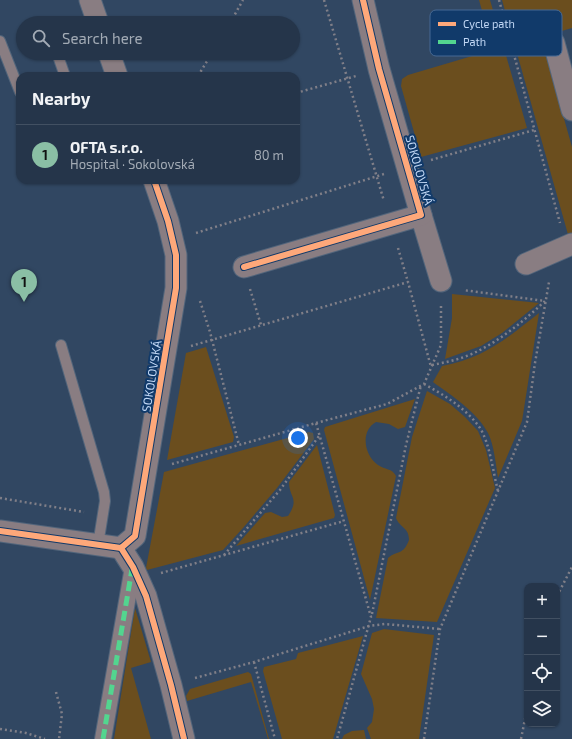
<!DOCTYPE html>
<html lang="en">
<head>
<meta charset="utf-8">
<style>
  :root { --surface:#25354a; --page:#2d3d51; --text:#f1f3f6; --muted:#a3abb5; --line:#425062; --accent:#8abfa5 }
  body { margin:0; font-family:"Exo 2",sans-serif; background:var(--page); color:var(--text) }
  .controls { position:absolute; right:12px; bottom:12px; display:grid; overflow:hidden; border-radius:8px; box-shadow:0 1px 3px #0004 }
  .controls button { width:36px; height:36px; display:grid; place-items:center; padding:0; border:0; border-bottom:1px solid var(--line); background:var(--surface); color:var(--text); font:20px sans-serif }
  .you { position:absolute; left:298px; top:438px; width:14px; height:14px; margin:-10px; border:3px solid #fff; border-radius:50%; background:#1a73e8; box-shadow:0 0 0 6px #1a73e833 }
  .badge { display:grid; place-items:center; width:26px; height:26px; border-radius:50%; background:var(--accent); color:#111; font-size:13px; font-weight:700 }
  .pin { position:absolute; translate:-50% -33px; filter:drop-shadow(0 1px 2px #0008) }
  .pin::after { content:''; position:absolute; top:21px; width:14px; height:12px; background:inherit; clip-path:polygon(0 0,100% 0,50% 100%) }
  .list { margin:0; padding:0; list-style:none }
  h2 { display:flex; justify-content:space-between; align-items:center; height:52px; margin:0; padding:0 16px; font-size:17px }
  h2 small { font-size:13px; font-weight:400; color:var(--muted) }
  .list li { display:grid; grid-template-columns:26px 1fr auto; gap:12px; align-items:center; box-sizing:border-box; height:60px; padding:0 16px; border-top:1px solid var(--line) }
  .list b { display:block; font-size:15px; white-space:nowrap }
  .list p { margin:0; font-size:13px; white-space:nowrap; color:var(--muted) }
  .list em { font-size:13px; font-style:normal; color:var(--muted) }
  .icon { flex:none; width:22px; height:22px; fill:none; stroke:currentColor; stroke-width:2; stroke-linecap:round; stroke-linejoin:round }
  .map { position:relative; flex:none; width:572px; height:739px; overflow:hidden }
  .search { position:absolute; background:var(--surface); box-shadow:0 1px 3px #0004; left:16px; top:16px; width:284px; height:44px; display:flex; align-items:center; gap:10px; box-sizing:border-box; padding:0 14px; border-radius:22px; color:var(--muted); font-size:15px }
  .panel { position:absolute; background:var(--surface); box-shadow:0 1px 3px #0004; left:16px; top:72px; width:284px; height:112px; border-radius:12px }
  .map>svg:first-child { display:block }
  .green { fill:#6b4e1e }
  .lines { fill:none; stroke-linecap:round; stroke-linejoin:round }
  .service-casing { stroke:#52657b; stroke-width:12 }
  .pedestrian-casing { stroke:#52657b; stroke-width:18 }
  .minor-casing { stroke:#52657b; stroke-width:23 }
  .path { stroke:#807f88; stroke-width:2.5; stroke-dasharray:2 3; stroke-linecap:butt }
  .service { stroke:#897d82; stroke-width:10 }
  .pedestrian { stroke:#897d82; stroke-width:16 }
  .minor { stroke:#897d82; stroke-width:21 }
  .quiet { stroke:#53d58f; stroke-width:5; stroke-dasharray:10 5; stroke-linecap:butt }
  .cycleway-casing { stroke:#113a6a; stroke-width:8 }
  .cycleway { stroke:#fea87a; stroke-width:6 }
  .labels { text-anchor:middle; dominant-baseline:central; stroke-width:4; stroke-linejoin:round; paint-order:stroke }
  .street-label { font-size:12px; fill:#c1d7f5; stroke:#113a6a }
  .key { fill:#113a6a; stroke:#466994; stroke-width:1 }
  .key-label { font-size:11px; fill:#c1d7f5 }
</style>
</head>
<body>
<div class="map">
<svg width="572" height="739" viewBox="0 0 572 739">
  <rect width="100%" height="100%" fill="#314762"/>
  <g class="green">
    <path d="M479,0h11l37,128 -106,29 -20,-71 1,-7 6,-4 71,-21 -1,-4 14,-4z"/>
    <path d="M502,0h70v28l-31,9 31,110v90l-3,1z"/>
    <path d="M452,294l87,9 -37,30 -21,13 -36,13 7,-41z"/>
    <path d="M539,313l-17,108 -24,57c-2,-13 -4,-33 -10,-45 -12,-22 -36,-37 -55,-51l9,-16c42,-8 64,-27 97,-53z"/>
    <path d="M206,347l28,90 -1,5 -66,18 19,-107z"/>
    <path d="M427,391l23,13 15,13 13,14 8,19 9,38 -58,134 -61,-4 12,-60c9,-8 15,-2 21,-18 0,-13 -9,-12 -13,-22l16,-81z"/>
    <path d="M415,399l-10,28 -7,2 -9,-5 -13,-2c-16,9 -12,33 2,43 7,5 14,3 18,11l-26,124 -46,-170 1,-3z"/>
    <path d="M309,432l4,1 1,6 -37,49 -34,40 -20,22 -76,20 -1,-2 18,-96z"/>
    <path d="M317,445l18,70 -1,3 -98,28 29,-33 6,-1 11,5 6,-1c12,-18 1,-18 1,-34z"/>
    <path d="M135,608l16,54 -20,6 20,71h-37z"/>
    <path d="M384,629l50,6 -15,104h-48l-4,-11 5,-6 2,-13 -2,-10 -11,-25 11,-41z"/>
    <path d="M363,636l-30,103h-51l-19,-68 1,-4 32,-8 2,-6z"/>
    <path d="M248,672l3,2 18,65h-1l-17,-57 -64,19 -1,-5 4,-7z"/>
    <path d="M364,730l2,9h-24l2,-4 8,-4z"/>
  </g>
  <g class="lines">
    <defs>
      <g id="service">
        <path d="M0,41l20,51"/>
        <path d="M57,53l8,23"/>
        <path d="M61,345l43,147 1,9 -7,44"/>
      </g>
      <path id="pedestrian" d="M103,739l30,-172"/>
      <g id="minor">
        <path d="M90,0l8,23"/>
        <path d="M554,43l18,67"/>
        <path d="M109,53l8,23"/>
        <path d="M421,215l20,66"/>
        <path d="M526,264l46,-20"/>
        <path d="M244,267l177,-52 -42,-146 -16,-69"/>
        <path d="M0,531l121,17 14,-12 41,-248v-33l-8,-34 -14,-41"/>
        <path d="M121,548l12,19 13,29 25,89 13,54"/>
      </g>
    </defs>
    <use href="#service" class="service-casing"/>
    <use href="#pedestrian" class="pedestrian-casing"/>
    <use href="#minor" class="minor-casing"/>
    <g class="path">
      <path d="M324,0l60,201"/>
      <path d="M499,0l61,223"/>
      <path d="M230,23l13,-23"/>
      <path d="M198,76l14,-23"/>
      <path d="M296,93l60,-17"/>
      <path d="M431,160l103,-30"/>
      <path d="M196,233l188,-59"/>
      <path d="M398,248l10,34"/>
      <path d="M250,289l11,36"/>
      <path d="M200,301l10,31 29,113"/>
      <path d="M191,346l217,-64 23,85"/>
      <path d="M432,365c15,-3 30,-6 44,-13 25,-12 49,-32 69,-51l-82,-11"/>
      <path d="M424,384c20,11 42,24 56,44 10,16 13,44 18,63"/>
      <path d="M316,423l71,-19 37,-20 17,-39v-40"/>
      <path d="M172,464l144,-41 55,194 -34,122"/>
      <path d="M0,498l84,14"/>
      <path d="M224,555l56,-65 39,-54"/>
      <path d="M161,573l183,-52"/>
      <path d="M557,596l15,-29"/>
      <path d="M372,614l34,-169 15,-60"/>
      <path d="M254,662l21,77"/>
      <path d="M195,678l59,-16 115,-36 16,-2 55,5"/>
      <path d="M56,692l6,22 -3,25"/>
      <path d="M0,729l26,4 19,6"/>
      <path d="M424,739l16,-110 87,-207 8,-59 14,-81"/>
      <path d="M521,739l6,-30"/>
    </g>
    <use href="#service" class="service"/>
    <use href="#pedestrian" class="pedestrian"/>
    <use href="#minor" class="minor"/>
    <path class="quiet" d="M103,739l29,-170"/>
    <defs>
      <g id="cycleway">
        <path d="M244,267l177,-52 -42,-146 -16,-69"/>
        <path d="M0,531l121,17 14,-12 41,-248v-33l-8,-34 -14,-41"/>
        <path d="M121,548l12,19 13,29 25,89 13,54"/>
      </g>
    </defs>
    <use href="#cycleway" class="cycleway-casing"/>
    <use href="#cycleway" class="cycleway"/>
  </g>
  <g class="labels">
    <g class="street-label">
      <text transform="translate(420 170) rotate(74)">SOKOLOVSKÁ</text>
      <text transform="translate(151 376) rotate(-81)">SOKOLOVSKÁ</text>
    </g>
  </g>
  <rect x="430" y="10" width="132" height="46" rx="6" class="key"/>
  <rect x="438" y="22" width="18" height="4" fill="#fea87a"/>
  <rect x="438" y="40" width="18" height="4" fill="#53d58f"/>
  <g class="key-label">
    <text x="463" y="28">Cycle path</text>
    <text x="463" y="46">Path</text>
  </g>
</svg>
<div class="controls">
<button>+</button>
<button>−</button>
<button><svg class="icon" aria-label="locate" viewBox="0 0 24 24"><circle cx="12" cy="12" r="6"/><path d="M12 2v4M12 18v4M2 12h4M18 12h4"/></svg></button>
<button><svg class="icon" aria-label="layers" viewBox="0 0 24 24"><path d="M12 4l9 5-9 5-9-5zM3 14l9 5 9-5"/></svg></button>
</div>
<div class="you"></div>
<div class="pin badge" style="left:24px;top:302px">1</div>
<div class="search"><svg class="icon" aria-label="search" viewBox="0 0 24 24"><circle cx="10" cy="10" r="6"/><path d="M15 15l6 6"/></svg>Search here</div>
<section class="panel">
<h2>Nearby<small></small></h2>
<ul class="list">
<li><span class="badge">1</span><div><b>OFTA s.r.o.</b><p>Hospital · Sokolovská</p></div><em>80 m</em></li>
</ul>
</section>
</div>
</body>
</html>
